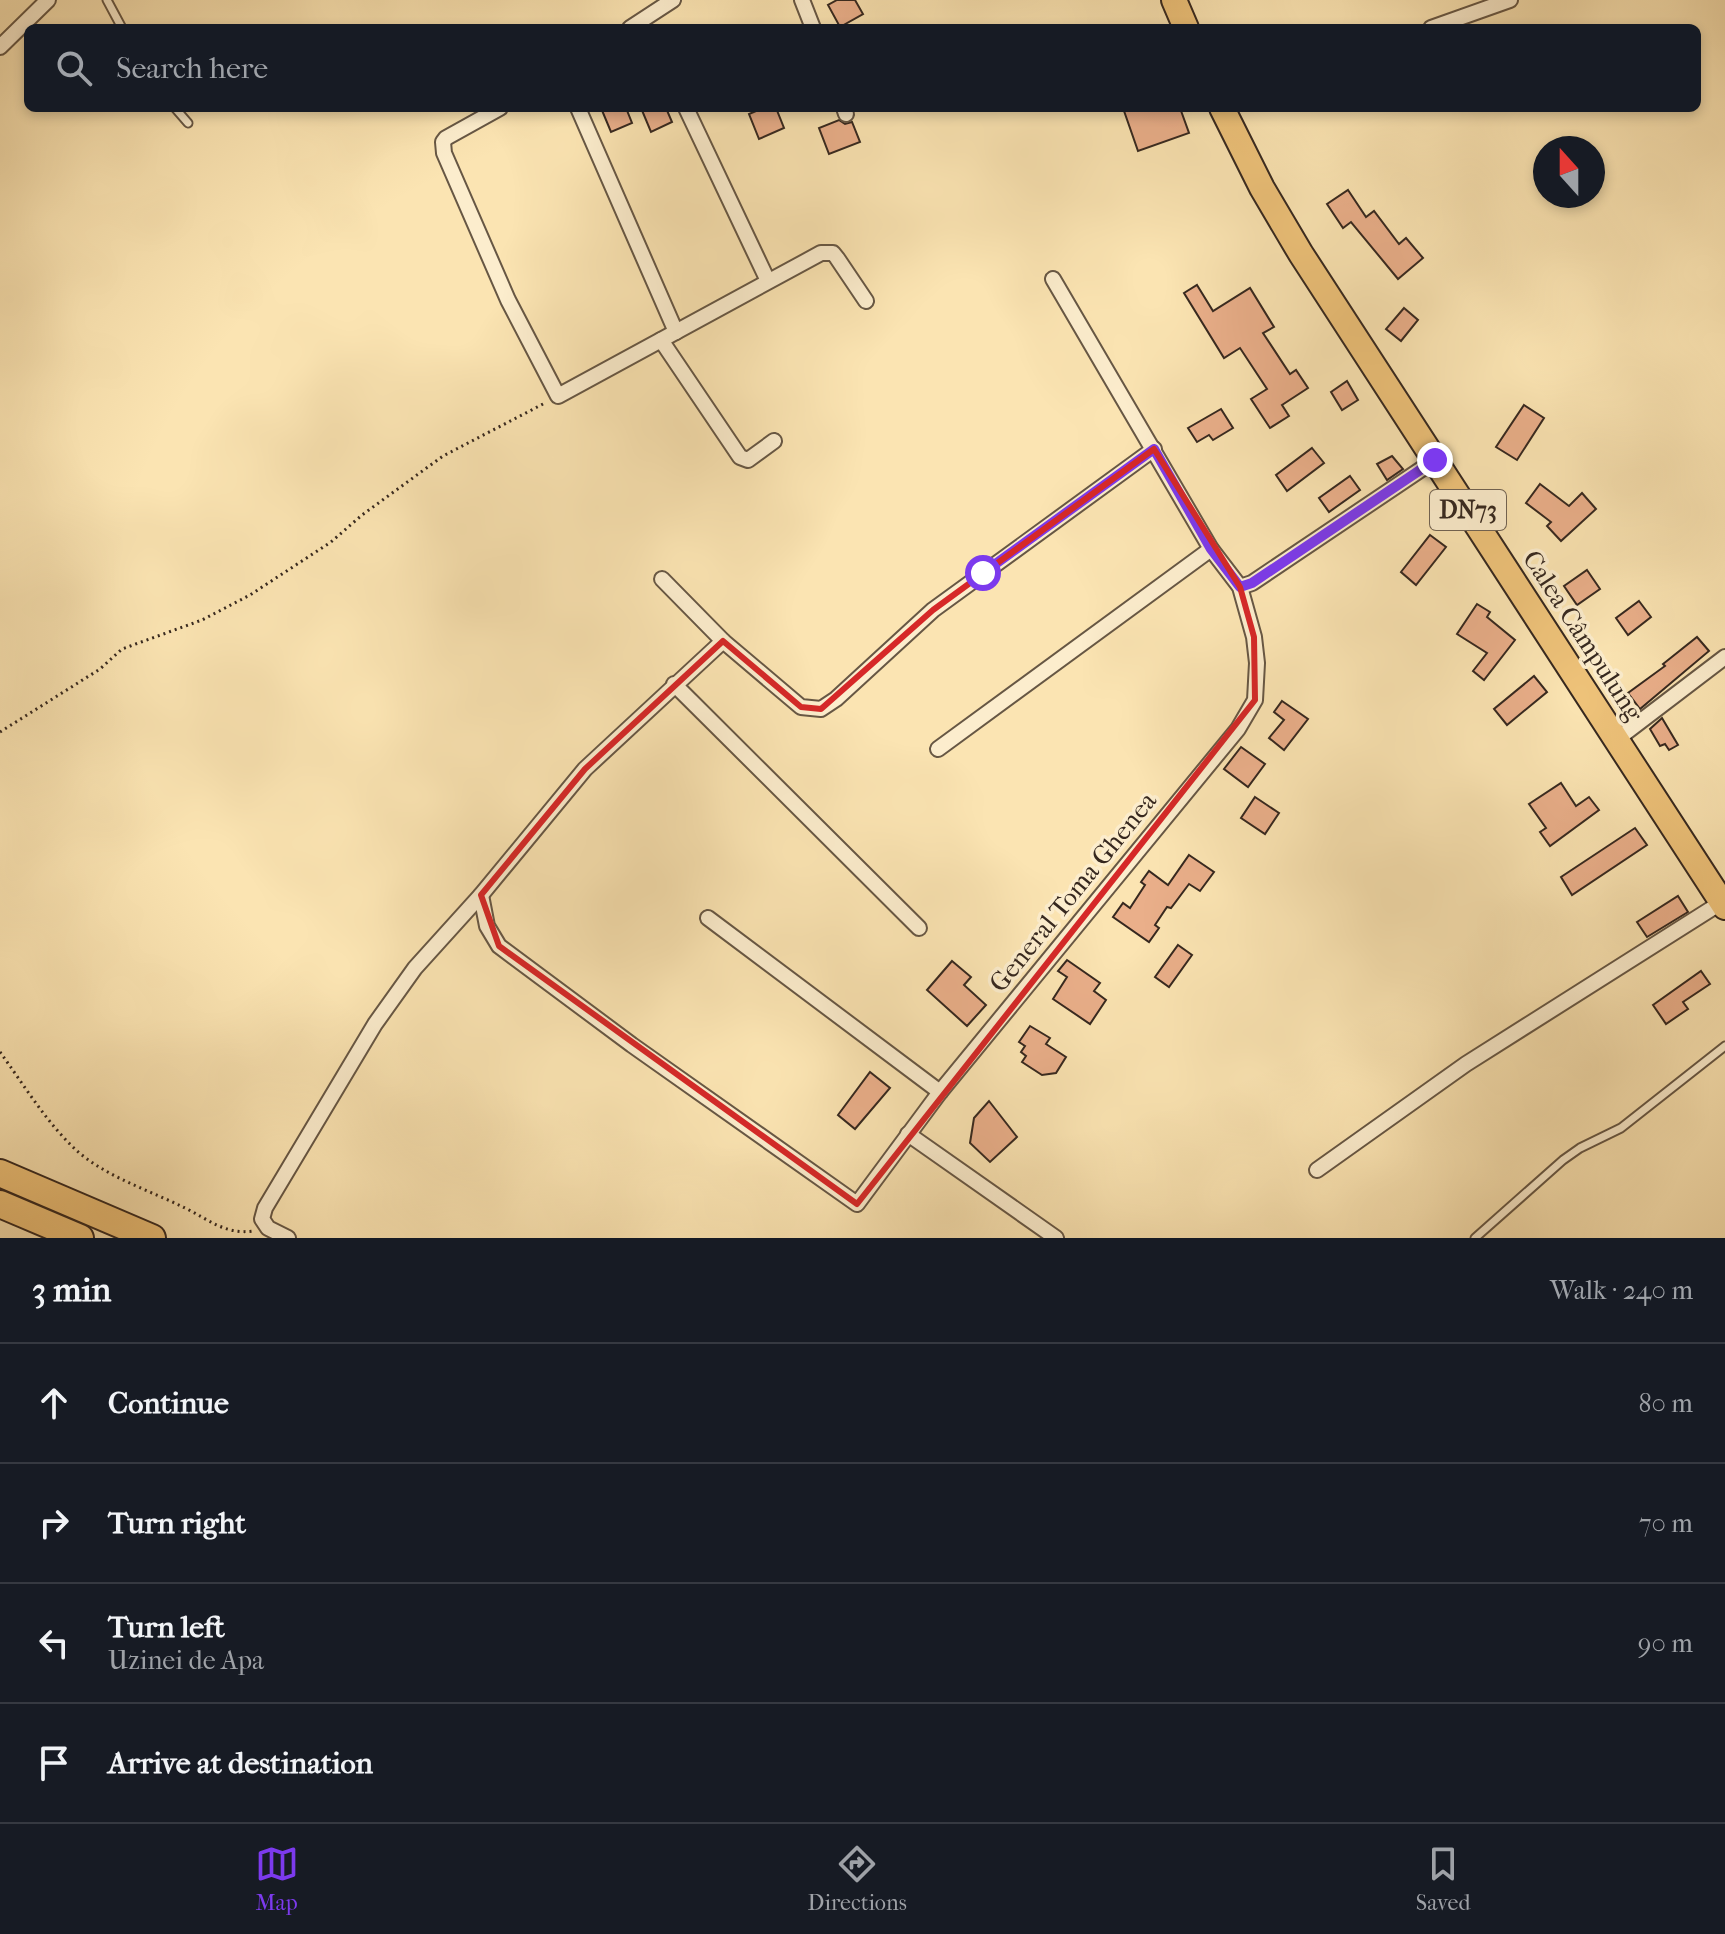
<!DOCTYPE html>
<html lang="en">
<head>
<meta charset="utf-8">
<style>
  :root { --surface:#171b24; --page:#20242c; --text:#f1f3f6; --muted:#9ea1a6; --line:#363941; --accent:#7c3aed }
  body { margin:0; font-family:"IM FELL French Canon",serif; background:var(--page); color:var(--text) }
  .compass { position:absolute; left:1533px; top:136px; width:72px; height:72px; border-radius:50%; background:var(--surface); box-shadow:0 4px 12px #0003; rotate:339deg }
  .stop { position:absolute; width:24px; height:24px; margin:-18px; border:6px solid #7c3aed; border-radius:50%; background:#fff }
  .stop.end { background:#7c3aed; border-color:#fff; box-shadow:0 2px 8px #0008 }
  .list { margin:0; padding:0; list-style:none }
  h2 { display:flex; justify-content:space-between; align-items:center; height:104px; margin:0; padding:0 32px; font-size:34px }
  h2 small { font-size:26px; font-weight:400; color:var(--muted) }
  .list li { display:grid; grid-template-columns:52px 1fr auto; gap:24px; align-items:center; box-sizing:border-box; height:120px; padding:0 32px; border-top:2px solid var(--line) }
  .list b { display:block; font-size:30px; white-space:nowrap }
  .list p { margin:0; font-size:26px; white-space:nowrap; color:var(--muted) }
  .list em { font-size:26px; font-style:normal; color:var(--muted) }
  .icon { flex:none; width:44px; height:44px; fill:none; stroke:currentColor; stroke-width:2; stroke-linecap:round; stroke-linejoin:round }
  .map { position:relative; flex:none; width:1725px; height:1238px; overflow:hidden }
  .search { position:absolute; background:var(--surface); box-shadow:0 4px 12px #0003; left:24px; right:24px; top:24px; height:88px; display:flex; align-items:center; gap:20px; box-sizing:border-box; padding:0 28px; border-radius:12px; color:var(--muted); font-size:30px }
  .sheet { height:584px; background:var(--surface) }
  nav { display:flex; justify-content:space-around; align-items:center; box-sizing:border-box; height:112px; border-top:2px solid var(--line); background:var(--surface); font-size:22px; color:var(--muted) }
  nav a { display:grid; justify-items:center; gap:4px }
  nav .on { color:var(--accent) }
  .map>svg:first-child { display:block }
  .building { fill:#eaaf8a; stroke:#36281f; stroke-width:2 }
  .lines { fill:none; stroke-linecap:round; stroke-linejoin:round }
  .service-casing { stroke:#675744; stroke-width:11 }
  .minor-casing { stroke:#675744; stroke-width:18 }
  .trunk-casing { stroke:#36281f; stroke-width:28 }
  .motorway-casing { stroke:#36281f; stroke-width:30 }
  .path { stroke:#36281f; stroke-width:3; stroke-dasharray:2 4; stroke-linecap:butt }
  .service { stroke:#fcedcd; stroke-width:7 }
  .minor { stroke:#fcedcd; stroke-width:14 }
  .trunk { stroke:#eec279; stroke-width:24 }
  .motorway { stroke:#eec279; stroke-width:26 }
  .route { stroke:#7c3aed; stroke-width:10 }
  .marked { fill:none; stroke:#d62828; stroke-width:6; stroke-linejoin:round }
  .labels { text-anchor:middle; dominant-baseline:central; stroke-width:7; stroke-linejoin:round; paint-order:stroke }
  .shield { fill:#fcedcd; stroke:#716353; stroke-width:2 }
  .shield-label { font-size:24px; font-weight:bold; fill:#36281f }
  .street-label { font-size:26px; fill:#36281f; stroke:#fcedcd }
</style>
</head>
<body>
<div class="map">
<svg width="1725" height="1238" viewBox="0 0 1725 1238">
  <rect width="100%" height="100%" fill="#fbe4b2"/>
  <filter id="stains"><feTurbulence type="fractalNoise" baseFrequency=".0025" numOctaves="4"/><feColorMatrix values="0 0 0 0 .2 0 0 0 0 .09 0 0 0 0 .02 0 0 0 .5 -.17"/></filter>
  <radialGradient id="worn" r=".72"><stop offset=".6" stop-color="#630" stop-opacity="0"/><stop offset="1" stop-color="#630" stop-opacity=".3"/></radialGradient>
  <g class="building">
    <path d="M837,0h18l8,14 -23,13 -12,-22z"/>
    <path d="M601,108h25l6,15 -21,9z"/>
    <path d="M641,108h25l6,14 -21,10z"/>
    <path d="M763,108h13l8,20 -25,11 -10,-25z"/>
    <path d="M1123,108h57l9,25 -51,18z"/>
    <path d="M839,120l6,4 7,-2 8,20 -31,12 -10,-26z"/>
    <path d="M1348,190l18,27 8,-6 25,33 7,-6 17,20 -25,21 -47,-57 -8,6 -16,-24z"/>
    <path d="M1197,285l16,26 37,-23 24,39 -11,6 27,41 6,-4 12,18 -26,17 7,11 -19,12 -19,-29 16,-10 -27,-41 -16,10 -40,-65z"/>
    <path d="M1404,308l14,12 -17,21 -15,-12z"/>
    <path d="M1347,381l11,19 -16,10 -11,-18z"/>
    <path d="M1524,405l20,13 -27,42 -21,-13z"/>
    <path d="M1221,409l12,19 -20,12 -4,-5 -12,7 -9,-14z"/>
    <path d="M1312,448l12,15 -37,28 -11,-16z"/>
    <path d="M1392,456l11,13 -16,11 -10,-16z"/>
    <path d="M1350,476l10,14 -31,22 -10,-14z"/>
    <path d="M1540,484l29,22 13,-13 14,16 -35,32 -14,-15 4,-4 -25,-19z"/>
    <path d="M1430,535l16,12 -30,38 -15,-13z"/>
    <path d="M1587,570l13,19 -23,16 -13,-19z"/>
    <path d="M1639,601l12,16 -23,18 -12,-17z"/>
    <path d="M1477,604l13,8 -3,5 28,23 -31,40 -11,-9 14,-18 -30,-19z"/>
    <path d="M1697,637l12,14 -69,58 -12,-16 37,-27 -2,-2z"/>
    <path d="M1534,676l13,16 -40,33 -13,-16z"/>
    <path d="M1282,701l26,18 -24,31 -15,-12 15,-18 -10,-8z"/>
    <path d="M1662,718l16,27 -9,5 -4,-6 -5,2 -10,-17z"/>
    <path d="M1241,747l24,17 -17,23 -24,-18z"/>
    <path d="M1561,783l15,23 13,-9 10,13 -49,36 -10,-14 6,-4 -17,-24z"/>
    <path d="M1255,797l24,16 -14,21 -24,-16z"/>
    <path d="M1635,828l12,17 -75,50 -11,-18z"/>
    <path d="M1189,855l25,17 -14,19 -11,-7 -18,24 -4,-1 -12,18 4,3 -10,14 -36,-25 10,-14 7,5 15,-23 -4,-3 8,-11 19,14z"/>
    <path d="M1678,896l10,16 -41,25 -10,-15z"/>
    <path d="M1178,945l14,10 -23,32 -14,-10z"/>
    <path d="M1067,960l33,23 -6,8 12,9 -16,24 -37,-25 14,-22 -9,-6z"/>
    <path d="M952,961l19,16 -7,8 22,20 -19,21 -40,-36z"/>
    <path d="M1701,971l9,13 -27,18 5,7 -22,15 -13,-19z"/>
    <path d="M1030,1026l20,12 -4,6 20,13 -10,16 -14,2 -20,-13 4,-6 -5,-4 4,-6 -6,-4z"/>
    <path d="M870,1072l20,16 -35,41 -17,-14z"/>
    <path d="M989,1101l28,36 -27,25 -20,-19 4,-25z"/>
  </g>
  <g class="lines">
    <defs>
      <g id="service">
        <path d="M107,0l15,28"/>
        <path d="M175,108l13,15"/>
        <path d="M1475,1238l88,-78 17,-12 41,-20 104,-82"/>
      </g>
      <g id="minor">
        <path d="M802,0l11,28"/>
        <path d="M630,28l43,-28"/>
        <path d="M1431,28l79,-28"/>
        <path d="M0,47l48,-47"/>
        <path d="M500,108l-54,30 -3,4 1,11 64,147 50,96 263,-143h12l4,5 29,43"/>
        <path d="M578,108l98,224"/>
        <path d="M686,108l82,173"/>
        <path d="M844,108l2,6"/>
        <path d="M661,340l79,117 8,3 26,-19"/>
        <path d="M662,579l61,62"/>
        <path d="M1240,587l12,-4 183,-123"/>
        <path d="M674,684l245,244"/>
        <path d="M1616,740l109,-83"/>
        <path d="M938,749l273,-200"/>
        <path d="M481,895l6,31 12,20 133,99 225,159 83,-112 298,-363 17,-29 2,-37 -3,-26 -14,-50 -29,-38 -158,-270"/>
        <path d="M708,918l232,174"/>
        <path d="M908,1134l148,104"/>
        <path d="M1317,1170l149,-106 256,-162"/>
        <path d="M288,1238l-20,-10 -6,-9 3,-11 110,-184 40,-56 66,-73 104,-126 138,-128 78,66 20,2 15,-10 97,-89 221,-161"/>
      </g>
      <g id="trunk">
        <path d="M1174,0l12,28"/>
        <path d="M1222,108l40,80 39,66 424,653"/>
      </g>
      <g id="motorway">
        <path d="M0,1173l152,65"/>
        <path d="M0,1204l80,34"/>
      </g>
    </defs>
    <use href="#service" class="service-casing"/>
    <use href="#minor" class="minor-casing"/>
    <use href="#trunk" class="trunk-casing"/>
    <use href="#motorway" class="motorway-casing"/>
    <g class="path">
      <path d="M0,732l100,-63 22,-20 80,-29 48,-25 81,-53 31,-27 81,-59 102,-53"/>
      <path d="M0,1052c24,33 46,70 76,98 30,27 73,40 109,58 23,11 40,27 68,23"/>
    </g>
    <use href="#service" class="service"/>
    <use href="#minor" class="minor"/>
    <use href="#trunk" class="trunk"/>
    <use href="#motorway" class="motorway"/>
  </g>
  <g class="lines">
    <path class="route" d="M983,573l171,-124 57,100 29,38 12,-4 183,-123"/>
  </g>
  <path class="marked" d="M1154,449l86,138 14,50 1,63 -398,504 -358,-258 -18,-51 104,-126 138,-128 78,66 20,2 112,-99z"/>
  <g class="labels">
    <rect class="shield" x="1430" y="490" width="76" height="40" rx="6"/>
    <g class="shield-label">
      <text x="1468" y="510">DN73</text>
    </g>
    <g class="street-label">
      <text transform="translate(1583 636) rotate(57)">Calea Câmpulung</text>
      <text transform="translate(1073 892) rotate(-51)">General Toma Ghenea</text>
    </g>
  </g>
  <rect width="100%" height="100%" filter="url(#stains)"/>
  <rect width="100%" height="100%" fill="url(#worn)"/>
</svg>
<svg class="compass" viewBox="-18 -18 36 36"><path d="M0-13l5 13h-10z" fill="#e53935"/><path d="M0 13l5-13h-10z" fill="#9ea1a6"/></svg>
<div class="stop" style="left:983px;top:573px"></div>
<div class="stop end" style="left:1435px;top:460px"></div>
<div class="search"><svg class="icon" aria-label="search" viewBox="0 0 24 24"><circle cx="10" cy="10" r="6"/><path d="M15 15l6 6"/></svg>Search here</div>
</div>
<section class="sheet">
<h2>3 min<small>Walk · 240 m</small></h2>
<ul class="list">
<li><svg class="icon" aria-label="ahead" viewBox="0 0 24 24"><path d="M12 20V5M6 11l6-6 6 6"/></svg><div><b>Continue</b></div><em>80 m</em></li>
<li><svg class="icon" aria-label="right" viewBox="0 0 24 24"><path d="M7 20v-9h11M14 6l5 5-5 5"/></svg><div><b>Turn right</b></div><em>70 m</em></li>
<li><svg class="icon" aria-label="left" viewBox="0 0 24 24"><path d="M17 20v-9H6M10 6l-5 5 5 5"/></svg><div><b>Turn left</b><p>Uzinei de Apa</p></div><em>90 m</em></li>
<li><svg class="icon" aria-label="arrive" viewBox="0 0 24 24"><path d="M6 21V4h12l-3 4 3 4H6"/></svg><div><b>Arrive at destination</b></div></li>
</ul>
</section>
<nav>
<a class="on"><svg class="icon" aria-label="map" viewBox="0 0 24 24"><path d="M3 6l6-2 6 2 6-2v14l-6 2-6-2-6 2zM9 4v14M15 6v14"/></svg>Map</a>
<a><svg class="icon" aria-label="directions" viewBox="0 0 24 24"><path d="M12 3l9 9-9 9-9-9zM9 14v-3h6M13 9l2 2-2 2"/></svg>Directions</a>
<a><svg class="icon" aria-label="saved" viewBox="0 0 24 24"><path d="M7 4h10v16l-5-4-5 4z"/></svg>Saved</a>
</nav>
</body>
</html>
